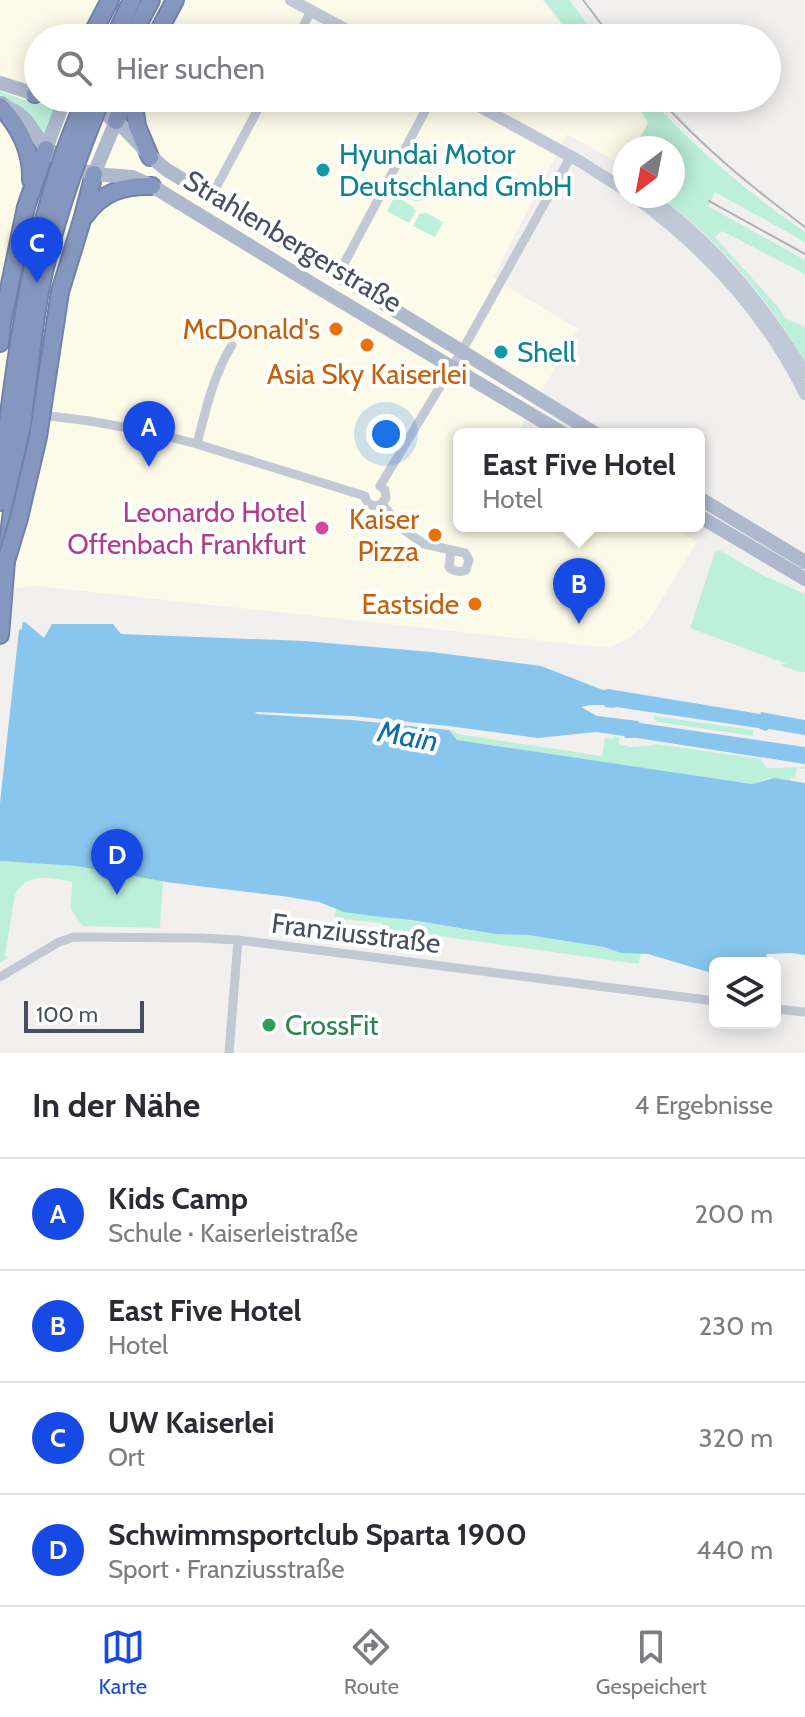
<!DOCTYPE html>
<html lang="de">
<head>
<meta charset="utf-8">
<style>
  :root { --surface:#fff; --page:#f7f7f7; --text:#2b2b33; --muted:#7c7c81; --line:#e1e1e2; --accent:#174ae4 }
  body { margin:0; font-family:Cabin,sans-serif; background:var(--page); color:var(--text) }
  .controls { position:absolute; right:24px; bottom:24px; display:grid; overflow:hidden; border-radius:12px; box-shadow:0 4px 20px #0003 }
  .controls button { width:72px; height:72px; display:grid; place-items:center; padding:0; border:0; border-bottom:2px solid var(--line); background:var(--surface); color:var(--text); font:40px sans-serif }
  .compass { position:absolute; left:613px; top:136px; width:72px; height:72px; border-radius:50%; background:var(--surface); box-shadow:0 4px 20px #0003; rotate:212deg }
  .scale { position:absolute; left:24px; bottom:20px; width:120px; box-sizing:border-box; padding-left:8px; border:4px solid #474e5d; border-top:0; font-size:22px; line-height:28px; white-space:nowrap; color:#474e5d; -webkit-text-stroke:6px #fff; paint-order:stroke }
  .you { position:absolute; left:386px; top:434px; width:28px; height:28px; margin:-20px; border:6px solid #fff; border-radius:50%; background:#1a73e8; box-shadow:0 0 0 12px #1a73e833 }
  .badge { display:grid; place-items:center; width:52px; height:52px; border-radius:50%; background:var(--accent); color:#fff; font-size:26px; font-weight:700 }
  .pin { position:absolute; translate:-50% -66px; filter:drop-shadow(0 2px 4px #0008) }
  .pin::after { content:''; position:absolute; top:42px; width:28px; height:24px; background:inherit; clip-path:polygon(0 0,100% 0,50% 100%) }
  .popup { position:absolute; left:453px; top:428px; width:252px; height:104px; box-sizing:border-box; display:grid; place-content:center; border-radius:12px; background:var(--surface); filter:drop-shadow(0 2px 6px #0005); font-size:26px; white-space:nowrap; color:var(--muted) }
  .popup b { font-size:30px; color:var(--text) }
  .popup::after { content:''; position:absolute; left:50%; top:100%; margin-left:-16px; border:16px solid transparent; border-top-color:var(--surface) }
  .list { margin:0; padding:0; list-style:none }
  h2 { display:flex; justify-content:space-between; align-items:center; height:104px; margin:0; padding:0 32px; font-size:34px }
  h2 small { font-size:26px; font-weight:400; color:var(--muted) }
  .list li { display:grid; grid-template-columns:52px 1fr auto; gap:24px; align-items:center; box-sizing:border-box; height:112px; padding:0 32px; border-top:2px solid var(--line) }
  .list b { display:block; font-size:30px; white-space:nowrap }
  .list p { margin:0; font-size:26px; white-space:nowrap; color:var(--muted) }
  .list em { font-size:26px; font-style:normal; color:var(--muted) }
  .icon { flex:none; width:44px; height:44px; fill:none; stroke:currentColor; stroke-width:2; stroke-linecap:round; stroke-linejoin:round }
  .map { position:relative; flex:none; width:805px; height:1053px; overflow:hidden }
  .search { position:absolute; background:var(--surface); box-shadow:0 4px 20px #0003; left:24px; right:24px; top:24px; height:88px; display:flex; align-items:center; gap:20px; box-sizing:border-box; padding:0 28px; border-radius:44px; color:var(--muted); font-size:30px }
  .sheet { height:552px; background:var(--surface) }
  nav { display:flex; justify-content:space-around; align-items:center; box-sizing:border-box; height:112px; border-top:2px solid var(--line); background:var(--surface); font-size:22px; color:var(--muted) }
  nav a { display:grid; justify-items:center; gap:4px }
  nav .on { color:var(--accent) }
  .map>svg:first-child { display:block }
  .commercial { fill:#fcfae8 }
  .green { fill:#bdf0da }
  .water { fill:#89c6ed }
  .pier { fill:#f2efef }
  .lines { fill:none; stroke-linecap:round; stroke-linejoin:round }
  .motorway-casing { stroke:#7182aa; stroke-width:20 }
  .minor { stroke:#c2c8d4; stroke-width:9 }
  .secondary { stroke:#c1c8d8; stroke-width:12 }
  .primary { stroke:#aeb9ce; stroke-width:14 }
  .motorway { stroke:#8697bf; stroke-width:16 }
  .rail { stroke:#b1b3ba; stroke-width:2 }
  .motorway-bridge-casing { stroke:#7182aa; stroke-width:20; stroke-linecap:butt }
  .motorway-bridge { stroke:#8697bf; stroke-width:16 }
  .culture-dot { fill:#0f9aa8; stroke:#fff; stroke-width:3 }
  .food-dot { fill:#e8710a; stroke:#fff; stroke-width:3 }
  .hotel-dot { fill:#d1479c; stroke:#fff; stroke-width:3 }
  .leisure-dot { fill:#2e9e5b; stroke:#fff; stroke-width:3 }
  .labels { text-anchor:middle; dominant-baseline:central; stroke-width:8; stroke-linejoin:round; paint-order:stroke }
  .culture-label { font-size:28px; fill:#0d838f; stroke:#fff; text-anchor:start }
  .street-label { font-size:28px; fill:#474e5d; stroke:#fff }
  .food-label { font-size:28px; fill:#c56008; stroke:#fff; text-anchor:end }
  .hotel-label { font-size:28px; fill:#b23c85; stroke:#fff; text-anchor:end }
  .leisure-label { font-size:28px; fill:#27864d; stroke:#fff; text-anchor:start }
  .water-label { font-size:30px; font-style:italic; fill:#0a6cac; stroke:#fff }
</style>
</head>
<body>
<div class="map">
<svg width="805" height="1053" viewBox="0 0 805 1053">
  <rect width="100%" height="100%" fill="#f2efef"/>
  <path class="commercial" d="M0,0h542l12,16 20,22h-536v60h593l20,22 -17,28h-9v15l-3,5 -4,-3 -3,-4 -48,-27 -74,144 85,51 -57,97 12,8h-74v92h212l26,16 -50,81 -19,16 -18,8 -20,-1 -554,-60 -36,4z"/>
  <g class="green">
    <path d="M544,0h25l29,38h-24z"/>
    <path d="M0,91l33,12 23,3 -12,30 -25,-30 -19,-11z"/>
    <path d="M627,98h23c45,51 99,95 155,134v10l-90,-50 -7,14 97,54v14l-83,-43 -7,6 63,70 7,11 20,9v34c-38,-63 -86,-122 -147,-165h15v-48h-38l13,-25 -5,-9z"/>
    <path d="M406,177l22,12 -7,12 -3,-1 -1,2 -19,-10z"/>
    <path d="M395,196l19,11 -1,2 3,2 -7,12 -22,-12z"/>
    <path d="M425,212l18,10 -8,15 -22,-11 7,-13 3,1z"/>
    <path d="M721,551l41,24 43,19v78h-6l-19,-7 7,-1 -97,-36 25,-76z"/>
    <path d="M654,716l99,14v6l-95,-14 -4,-3z"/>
    <path d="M449,730h3l6,4 144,22 3,-18 9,1v-2l5,1v6l11,3 24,-2 1,-1 106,15 5,9 39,-1v2l-8,-1 -2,10 -4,-1 -1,4 -21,-3 -17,6 -295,-44z"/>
    <path d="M0,861l76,5 87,15 -3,47 -78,-2 -11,-17 1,-27c-21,-4 -45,-11 -57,13l-10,60 3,3 -8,5z"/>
    <path d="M336,909l159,25 33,1 76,12 12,4 25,2 -2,11 -257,-36v-5l-47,-5z"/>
  </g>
  <path class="water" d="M25,622l19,16 8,-14h61l8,10 183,7 127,11 110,14 62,24 5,-1 152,25 1,-2 44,8v15l-36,-6 -3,2 -8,-3 -142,-21 -2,1 -9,-1 -1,-2h-14l-9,2 16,9 41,5 2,2 165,24v17l-168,-26h-12l-1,-2 -28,-4 -58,6 -90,-12 -96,-10 -97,-4 2,2 95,6 97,10 8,10 295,44 22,-6 31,5v172l-14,-2 -24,1 -1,3 4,3 -1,3h-54v11l-67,-20 -27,-1 -17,-6 -76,-12 -33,-1 -84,-14 -38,-4 -29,-4 -25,-10 -37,-6 -109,-13 -97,-17 -76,-5v-238z"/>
  <path class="pier" d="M23,618l-1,11 -3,1 -19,173v-184z"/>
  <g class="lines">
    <defs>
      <g id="motorway">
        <path d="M90,38l20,-38"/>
        <path d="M114,38l18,-38"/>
        <path d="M131,38l20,-38"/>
        <path d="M155,38l20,-38"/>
        <path d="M35,94l3,-1"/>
        <path d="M133,98l4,28 13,31"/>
        <path d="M64,101l1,-3"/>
        <path d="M0,106c20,21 32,45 31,74"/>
        <path d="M116,121l10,-23"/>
        <path d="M85,216c17,-24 39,-31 67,-30"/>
        <path d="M60,292l22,-72 12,-46"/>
        <path d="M0,343l2,-20 24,-116 20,-58"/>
        <path d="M0,502l8,-80"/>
        <path d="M0,635l6,-74 16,-135"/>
      </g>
    </defs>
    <use href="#motorway" class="motorway-casing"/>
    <g class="minor">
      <path d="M297,38l14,-27"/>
      <path d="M211,197l53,-99"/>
      <path d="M338,275l94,-177"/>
      <path d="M0,410l90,11 64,12 43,11 168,52c1,8 7,11 15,9l6,-7 -1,-8 -5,-4"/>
      <path d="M197,444c9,-35 16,-68 35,-99"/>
      <path d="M380,486l87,-144 104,-186"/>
      <path d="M382,504l22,26 20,14 41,9 4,7 -3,10c-6,3 -13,1 -17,-3l2,-17"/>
      <path d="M0,977l59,-35 15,-5 125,1 39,2 477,61"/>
      <path d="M775,1009l30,3"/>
      <path d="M229,1053l9,-113"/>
    </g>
    <g class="secondary">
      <path d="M291,0l71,38"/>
      <path d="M464,98l117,64 44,28"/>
      <path d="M633,196c72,52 133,118 172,198"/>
      <path d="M648,196c66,47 116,109 157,177"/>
    </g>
    <g class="primary">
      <path d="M0,83l38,12"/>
      <path d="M52,98c22,5 47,9 65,24 18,15 30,34 50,48l429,264"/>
      <path d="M0,103l18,10 8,7 20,29 22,17 26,8 38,3 20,9 162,99 250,149"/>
      <path d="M46,149l18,-48"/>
      <path d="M94,174l22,-53"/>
      <path d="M699,498l106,64"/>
      <path d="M699,516l106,63"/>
    </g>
    <use href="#motorway" class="motorway"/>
    <g class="rail">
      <path d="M583,0l29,38"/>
      <path d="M659,98c43,49 94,90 146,129"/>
      <path d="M709,201l96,53"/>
    </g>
    <defs>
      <g id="motorway-bridge">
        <path d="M8,422c14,-111 32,-221 78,-324"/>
        <path d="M22,426c6,-45 10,-90 18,-135 13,-66 36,-131 62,-193"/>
        <path d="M6,561l13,-43 19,-81 22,-145"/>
      </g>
    </defs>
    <use href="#motorway-bridge" class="motorway-bridge-casing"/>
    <use href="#motorway-bridge" class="motorway-bridge"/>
  </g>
  <g class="culture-dot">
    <circle cx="323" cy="170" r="8"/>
    <circle cx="501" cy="352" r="8"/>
  </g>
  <g class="food-dot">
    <circle cx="336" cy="329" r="8"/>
    <circle cx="367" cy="345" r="8"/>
    <circle cx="435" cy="535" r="8"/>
    <circle cx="475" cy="604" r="8"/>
  </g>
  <circle class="hotel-dot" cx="322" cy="528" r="8"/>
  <circle class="leisure-dot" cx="269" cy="1025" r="8"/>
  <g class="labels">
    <g class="culture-label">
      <text x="339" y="154">Hyundai Motor<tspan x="339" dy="32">Deutschland GmbH</tspan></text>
      <text x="517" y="352">Shell</text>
    </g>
    <g class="street-label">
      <text transform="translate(293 241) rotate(31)">Strahlenbergerstraße</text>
      <text transform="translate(356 933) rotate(7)">Franziusstraße</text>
    </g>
    <g class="food-label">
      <text x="320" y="329">McDonald's</text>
      <text x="367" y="374" text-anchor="middle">Asia Sky Kaiserlei</text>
      <text x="419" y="519">Kaiser<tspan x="419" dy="32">Pizza</tspan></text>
      <text x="459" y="604">Eastside</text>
    </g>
    <g class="hotel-label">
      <text x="306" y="512">Leonardo Hotel<tspan x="306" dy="32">Offenbach Frankfurt</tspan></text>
    </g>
    <g class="leisure-label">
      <text x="285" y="1025">CrossFit</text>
    </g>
    <g class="water-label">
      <text transform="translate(408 736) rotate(10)">Main</text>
    </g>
  </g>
</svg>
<div class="controls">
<button><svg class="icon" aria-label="layers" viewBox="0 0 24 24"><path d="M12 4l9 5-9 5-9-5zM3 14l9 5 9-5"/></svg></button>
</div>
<svg class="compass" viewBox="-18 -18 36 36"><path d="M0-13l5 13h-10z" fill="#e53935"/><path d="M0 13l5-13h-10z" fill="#7c7c81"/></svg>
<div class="scale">100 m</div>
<div class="you"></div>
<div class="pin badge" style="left:149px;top:467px">A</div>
<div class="pin badge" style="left:579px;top:624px">B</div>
<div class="popup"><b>East Five Hotel</b>Hotel</div>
<div class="pin badge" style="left:37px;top:283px">C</div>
<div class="pin badge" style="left:117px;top:895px">D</div>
<div class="search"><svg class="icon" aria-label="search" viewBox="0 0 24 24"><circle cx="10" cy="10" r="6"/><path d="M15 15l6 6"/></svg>Hier suchen</div>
</div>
<section class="sheet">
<h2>In der Nähe<small>4 Ergebnisse</small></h2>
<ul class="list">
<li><span class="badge">A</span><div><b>Kids Camp</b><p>Schule · Kaiserleistraße</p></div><em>200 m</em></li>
<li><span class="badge">B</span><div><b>East Five Hotel</b><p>Hotel</p></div><em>230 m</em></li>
<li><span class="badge">C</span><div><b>UW Kaiserlei</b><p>Ort</p></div><em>320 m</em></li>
<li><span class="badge">D</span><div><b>Schwimmsportclub Sparta 1900</b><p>Sport · Franziusstraße</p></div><em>440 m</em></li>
</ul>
</section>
<nav>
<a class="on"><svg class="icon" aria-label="map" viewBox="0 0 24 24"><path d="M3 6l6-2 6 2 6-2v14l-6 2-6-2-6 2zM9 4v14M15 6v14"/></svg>Karte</a>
<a><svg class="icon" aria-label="directions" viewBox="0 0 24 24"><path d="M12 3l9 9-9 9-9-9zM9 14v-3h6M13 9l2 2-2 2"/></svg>Route</a>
<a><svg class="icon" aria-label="saved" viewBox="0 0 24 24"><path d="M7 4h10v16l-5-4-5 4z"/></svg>Gespeichert</a>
</nav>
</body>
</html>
